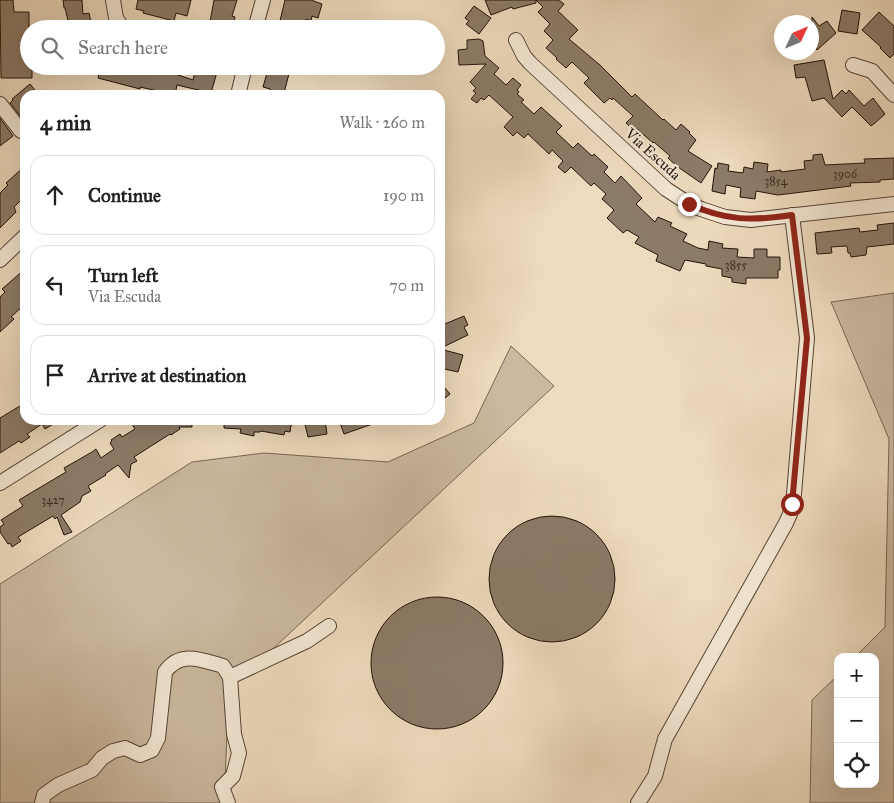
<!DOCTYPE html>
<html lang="en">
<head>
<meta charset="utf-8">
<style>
  :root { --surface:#fff; --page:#f2f2f2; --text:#202124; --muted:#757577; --line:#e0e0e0 }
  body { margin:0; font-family:"IM FELL Great Primer",serif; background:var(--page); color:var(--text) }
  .controls { position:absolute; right:15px; bottom:15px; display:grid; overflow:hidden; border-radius:10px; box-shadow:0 5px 20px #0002 }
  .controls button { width:45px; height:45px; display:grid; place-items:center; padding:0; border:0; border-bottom:1px solid var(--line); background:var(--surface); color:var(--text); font:25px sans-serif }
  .compass { position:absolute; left:774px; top:15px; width:45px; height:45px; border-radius:50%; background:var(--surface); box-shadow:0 5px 20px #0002; rotate:46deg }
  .stop { position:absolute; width:15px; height:15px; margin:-11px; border:4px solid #8f2418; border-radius:50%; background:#fff }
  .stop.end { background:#8f2418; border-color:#fff; box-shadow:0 1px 5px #0008 }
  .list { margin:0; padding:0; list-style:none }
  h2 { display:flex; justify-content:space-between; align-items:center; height:65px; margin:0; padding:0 20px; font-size:21px }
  h2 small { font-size:16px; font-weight:400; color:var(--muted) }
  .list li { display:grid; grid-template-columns:32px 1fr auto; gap:15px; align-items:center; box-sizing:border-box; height:80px; margin:0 10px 10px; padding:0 10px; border:1px solid var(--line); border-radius:15px }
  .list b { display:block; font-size:19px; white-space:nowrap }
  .list p { margin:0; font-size:16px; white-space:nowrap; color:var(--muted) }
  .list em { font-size:16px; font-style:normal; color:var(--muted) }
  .icon { flex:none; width:28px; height:28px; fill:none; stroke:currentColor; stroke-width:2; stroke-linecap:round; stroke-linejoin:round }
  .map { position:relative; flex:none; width:894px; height:803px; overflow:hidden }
  .search { position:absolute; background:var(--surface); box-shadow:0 5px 20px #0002; left:20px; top:20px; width:425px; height:55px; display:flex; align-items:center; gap:12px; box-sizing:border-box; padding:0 18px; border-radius:28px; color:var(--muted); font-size:19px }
  .panel { position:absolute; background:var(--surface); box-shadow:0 5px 20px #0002; left:20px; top:90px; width:425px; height:335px; border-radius:15px }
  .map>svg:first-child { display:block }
  .green { fill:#cbb99f; stroke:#766654 }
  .building { fill:#8c7b67; stroke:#22120a }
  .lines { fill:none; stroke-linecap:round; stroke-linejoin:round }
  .minor-casing { stroke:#554437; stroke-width:16 }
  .minor { stroke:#f4e8d4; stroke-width:14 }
  .route { stroke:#8f2418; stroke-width:6 }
  .labels { text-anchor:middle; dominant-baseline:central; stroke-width:4.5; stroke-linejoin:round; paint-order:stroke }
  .number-label { font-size:12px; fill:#3c2c21 }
  .street-label { font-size:15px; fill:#22120a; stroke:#f4e8d4 }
</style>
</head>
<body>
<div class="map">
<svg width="894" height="803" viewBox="0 0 894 803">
  <rect width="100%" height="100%" fill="#eedbbd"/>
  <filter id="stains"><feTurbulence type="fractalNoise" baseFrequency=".004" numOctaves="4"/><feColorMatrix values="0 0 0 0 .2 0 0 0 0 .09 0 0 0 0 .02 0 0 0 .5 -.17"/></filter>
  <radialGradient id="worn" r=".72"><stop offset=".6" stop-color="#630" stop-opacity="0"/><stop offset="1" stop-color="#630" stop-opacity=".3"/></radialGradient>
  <g class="green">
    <path d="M894,293v510h-84l2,-103 26,-25v109h37v-127h-20l30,-30 4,-188 -58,-137z"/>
    <path d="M511,346l43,40 -325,304 -5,113h-224v-219l192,-122 72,-9 124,9 86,-39z"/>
  </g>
  <g class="building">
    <path d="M0,0h13l1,12h15v55h3v11h-31z"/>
    <path d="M63,0h19l1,14 6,-1 3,14h-3l1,2h-20l-5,-21h-1z"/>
    <path d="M138,0h53l-4,16 -11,-3 -2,8 -31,-8 1,-2 -8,-2z"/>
    <path d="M214,0h23l-5,16 3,1 -3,12 -23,-2z"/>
    <path d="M285,0h26l11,4 -4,14 -6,-2 -1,5 -5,-2 -3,10h-25z"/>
    <path d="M485,0h51v3l-23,6 -1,-2 -21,8z"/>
    <path d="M536,0h23l5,4 -6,7 20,19 -9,9 31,26 32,32 3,-3 28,26 1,-1 12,11 5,-6 9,8 -1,1 7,7 -8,11 24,15 -11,17 -23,-16 -10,-9 2,-2 -16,-14 -1,1 -17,-15 -2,2 -8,-7 7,-7 -20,-18 -1,2 -2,-2 -6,5 -20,-20 5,-5 -17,-16 -6,6 -10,-9 1,-1 -11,-10 7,-8 -9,-9 6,-7 -12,-12 5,-5z"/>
    <path d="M474,6l17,12 -12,16 -13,-10 3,-3 -4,-3z"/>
    <path d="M842,10l18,3 -3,21 -19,-3z"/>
    <path d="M879,12l15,14v28l-4,4 -10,-10 1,-1 -19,-17z"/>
    <path d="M812,17l7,9 8,-5 9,12 -19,17 -5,-6z"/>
    <path d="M479,39l4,2 2,15 14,12 -5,6 12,11 7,-7 8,7 -4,5 2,2 -2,2 7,6 -3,2 13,12 7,-7 21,19 -6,6 17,16 5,-5 14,13 2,-2 14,13 -4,5 11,11 6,-7 21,22 -6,6 19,18 3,-5 14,6 -2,3 17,8 -4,7 15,7 10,2 1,-9 14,3 -1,4 16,1 -1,8 17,1v-9h13v8h13v13h-2v8h-32v6l-14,-2v-4l-10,-2v-7l-16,-3v-2l-21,-4 -5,11 -24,-10 2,-6 -23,-12 4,-6 -12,-7 -4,3 -16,-15 7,-8 -12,-11 4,-5 -12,-11 -3,3 -20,-19 -6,6 -7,-6 5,-6 -11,-11 -3,4 -21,-20 -4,4 -7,-6 -4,4 -9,-9 9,-10 -24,-22 -5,5 -3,-2 -4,5 -6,-4 5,-6 -3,-2 3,-3 -6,-6 16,-18 -27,1 -1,-15 9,-1v-9z"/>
    <path d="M824,60l9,39 9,-9 4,4 3,-4 15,16 9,-8 12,16 -10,9 -4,3 -19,-19 -10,10 -18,-19 -12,3 -7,-24 -9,1 -2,-13z"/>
    <path d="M101,66h69l-1,6 24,8 2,-8h4l1,-4 17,4 -6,21 -34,-8 -2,10h-13v-3l-22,-5v2l-42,-11z"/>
    <path d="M269,66h22l-7,27 -2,-1 -1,3 -12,-2 1,-4 -7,-2z"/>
    <path d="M30,84l9,11h-14v27l-15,-19 3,-3 -1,-1z"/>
    <path d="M0,118l13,18 -13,10z"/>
    <path d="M822,154l3,11 40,-2 -1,-4 30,-1v21l-14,1v2l-30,1 1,3 -73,9 -22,-4 -1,8 -15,-2 1,-9 -15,-3 -1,9 -13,-3 3,-23 2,1 1,-6 11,2 -1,6 15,2 1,-6 9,2 1,-7 14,2 -1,8 14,-2v2l24,-3 -1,-8 9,-1v-5z"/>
    <path d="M25,166v30l-11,11 2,5 -16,16v-35l8,-8 -2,-2z"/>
    <path d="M894,223v21l-27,3 -1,8 -15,2 -1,-4h-2l-1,-7 -16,1 1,6 -15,1 -2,-21 44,-5 1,4 18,-2 -1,-5z"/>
    <path d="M25,269v35l-14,13 3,2 -14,13v-35l5,-5 -3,-3z"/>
    <path d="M464,316l4,9 -4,2 4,8 -27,13 4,-15 -5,3v-10z"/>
    <path d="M440,349l23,6 -5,17 -18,-4z"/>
    <path d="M440,382l10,12 -10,8z"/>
    <path d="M25,403v17h35l-15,9 -3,-5 -15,10 3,3 -9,6 -2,-2 -19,12v-35z"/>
    <path d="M138,420h54v7h-13l1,2 -9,6 -1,-1 -36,23 3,4 -6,3 -2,14 -11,-13 -13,9 1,1 -18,11 3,5 -9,5 -2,6 -19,13 11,17 -8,3 -7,-18 -2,2 -2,-3 -35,21 3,4 -9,6 -2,-4 -2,1 -8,-12v-5l4,-3 -3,-4 22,-14 -4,-6 47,-28 -2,-4 28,-16 4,-3 5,9 13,-9 -4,-6 2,-2 -1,-1 9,-6 2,3 13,-8 -3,-5z"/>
    <path d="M224,420h68l-2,12 -5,-1 -1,4 -23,-4 -1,1h-6v4l-14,-3 1,-4 -17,-1z"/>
    <path d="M304,420h21l2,14 -19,3z"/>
    <path d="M339,420h42v1l-37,13z"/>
    <circle cx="552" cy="579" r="63"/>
    <circle cx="437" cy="663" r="66"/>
  </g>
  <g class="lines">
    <defs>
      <g id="minor">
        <path d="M113,0l3,18 7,11"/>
        <path d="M255,29l8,-29"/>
        <path d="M516,40l8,16 6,7 136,126 23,15 12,5 24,8 26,3 143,-16"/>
        <path d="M853,65l19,6 22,24"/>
        <path d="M238,95l7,-29"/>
        <path d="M0,104l21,27"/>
        <path d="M0,260l25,-24"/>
        <path d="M0,483l100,-63"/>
        <path d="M42,803l2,-8 14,-10 34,-15 10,-12 11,-7 12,-3 15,7 12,-5 6,-12 7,-66c15,-22 37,-12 58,-6l7,11"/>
        <path d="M228,803l-6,-16 11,-11 6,-23 -5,-19 -4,-57 77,-36 22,-15"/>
        <path d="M638,803l17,-27 10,-37 121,-216 4,-9 4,-20 13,-156 -15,-123"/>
      </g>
    </defs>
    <use href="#minor" class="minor-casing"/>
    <use href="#minor" class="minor"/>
  </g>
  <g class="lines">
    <path class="route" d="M689,204c37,17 63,17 103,11l15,123 -15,166"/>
  </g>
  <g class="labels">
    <g class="number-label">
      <text x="845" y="174">3906</text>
      <text x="776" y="181">3854</text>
      <text x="736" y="265">3855</text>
      <text x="53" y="500">3427</text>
    </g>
    <g class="street-label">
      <text transform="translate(653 154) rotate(42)">Via Escuda</text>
    </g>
  </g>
  <rect width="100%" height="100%" filter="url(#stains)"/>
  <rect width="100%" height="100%" fill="url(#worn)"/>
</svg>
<div class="controls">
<button>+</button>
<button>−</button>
<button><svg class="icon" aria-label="locate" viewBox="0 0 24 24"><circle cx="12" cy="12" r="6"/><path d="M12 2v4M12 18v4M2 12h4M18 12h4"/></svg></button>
</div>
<svg class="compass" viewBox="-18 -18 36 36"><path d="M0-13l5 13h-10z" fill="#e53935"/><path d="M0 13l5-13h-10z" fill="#757577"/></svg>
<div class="stop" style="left:792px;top:504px"></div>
<div class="stop end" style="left:689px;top:204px"></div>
<div class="search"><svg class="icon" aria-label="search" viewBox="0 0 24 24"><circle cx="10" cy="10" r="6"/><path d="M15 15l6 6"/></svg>Search here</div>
<section class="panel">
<h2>4 min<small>Walk · 260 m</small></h2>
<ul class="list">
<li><svg class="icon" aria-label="ahead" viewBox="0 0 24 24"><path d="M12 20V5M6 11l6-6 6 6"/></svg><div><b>Continue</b></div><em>190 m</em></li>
<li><svg class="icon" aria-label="left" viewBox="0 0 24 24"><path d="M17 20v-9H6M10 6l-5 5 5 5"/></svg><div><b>Turn left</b><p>Via Escuda</p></div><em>70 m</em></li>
<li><svg class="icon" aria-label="arrive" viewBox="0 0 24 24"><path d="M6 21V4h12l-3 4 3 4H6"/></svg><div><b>Arrive at destination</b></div></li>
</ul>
</section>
</div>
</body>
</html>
